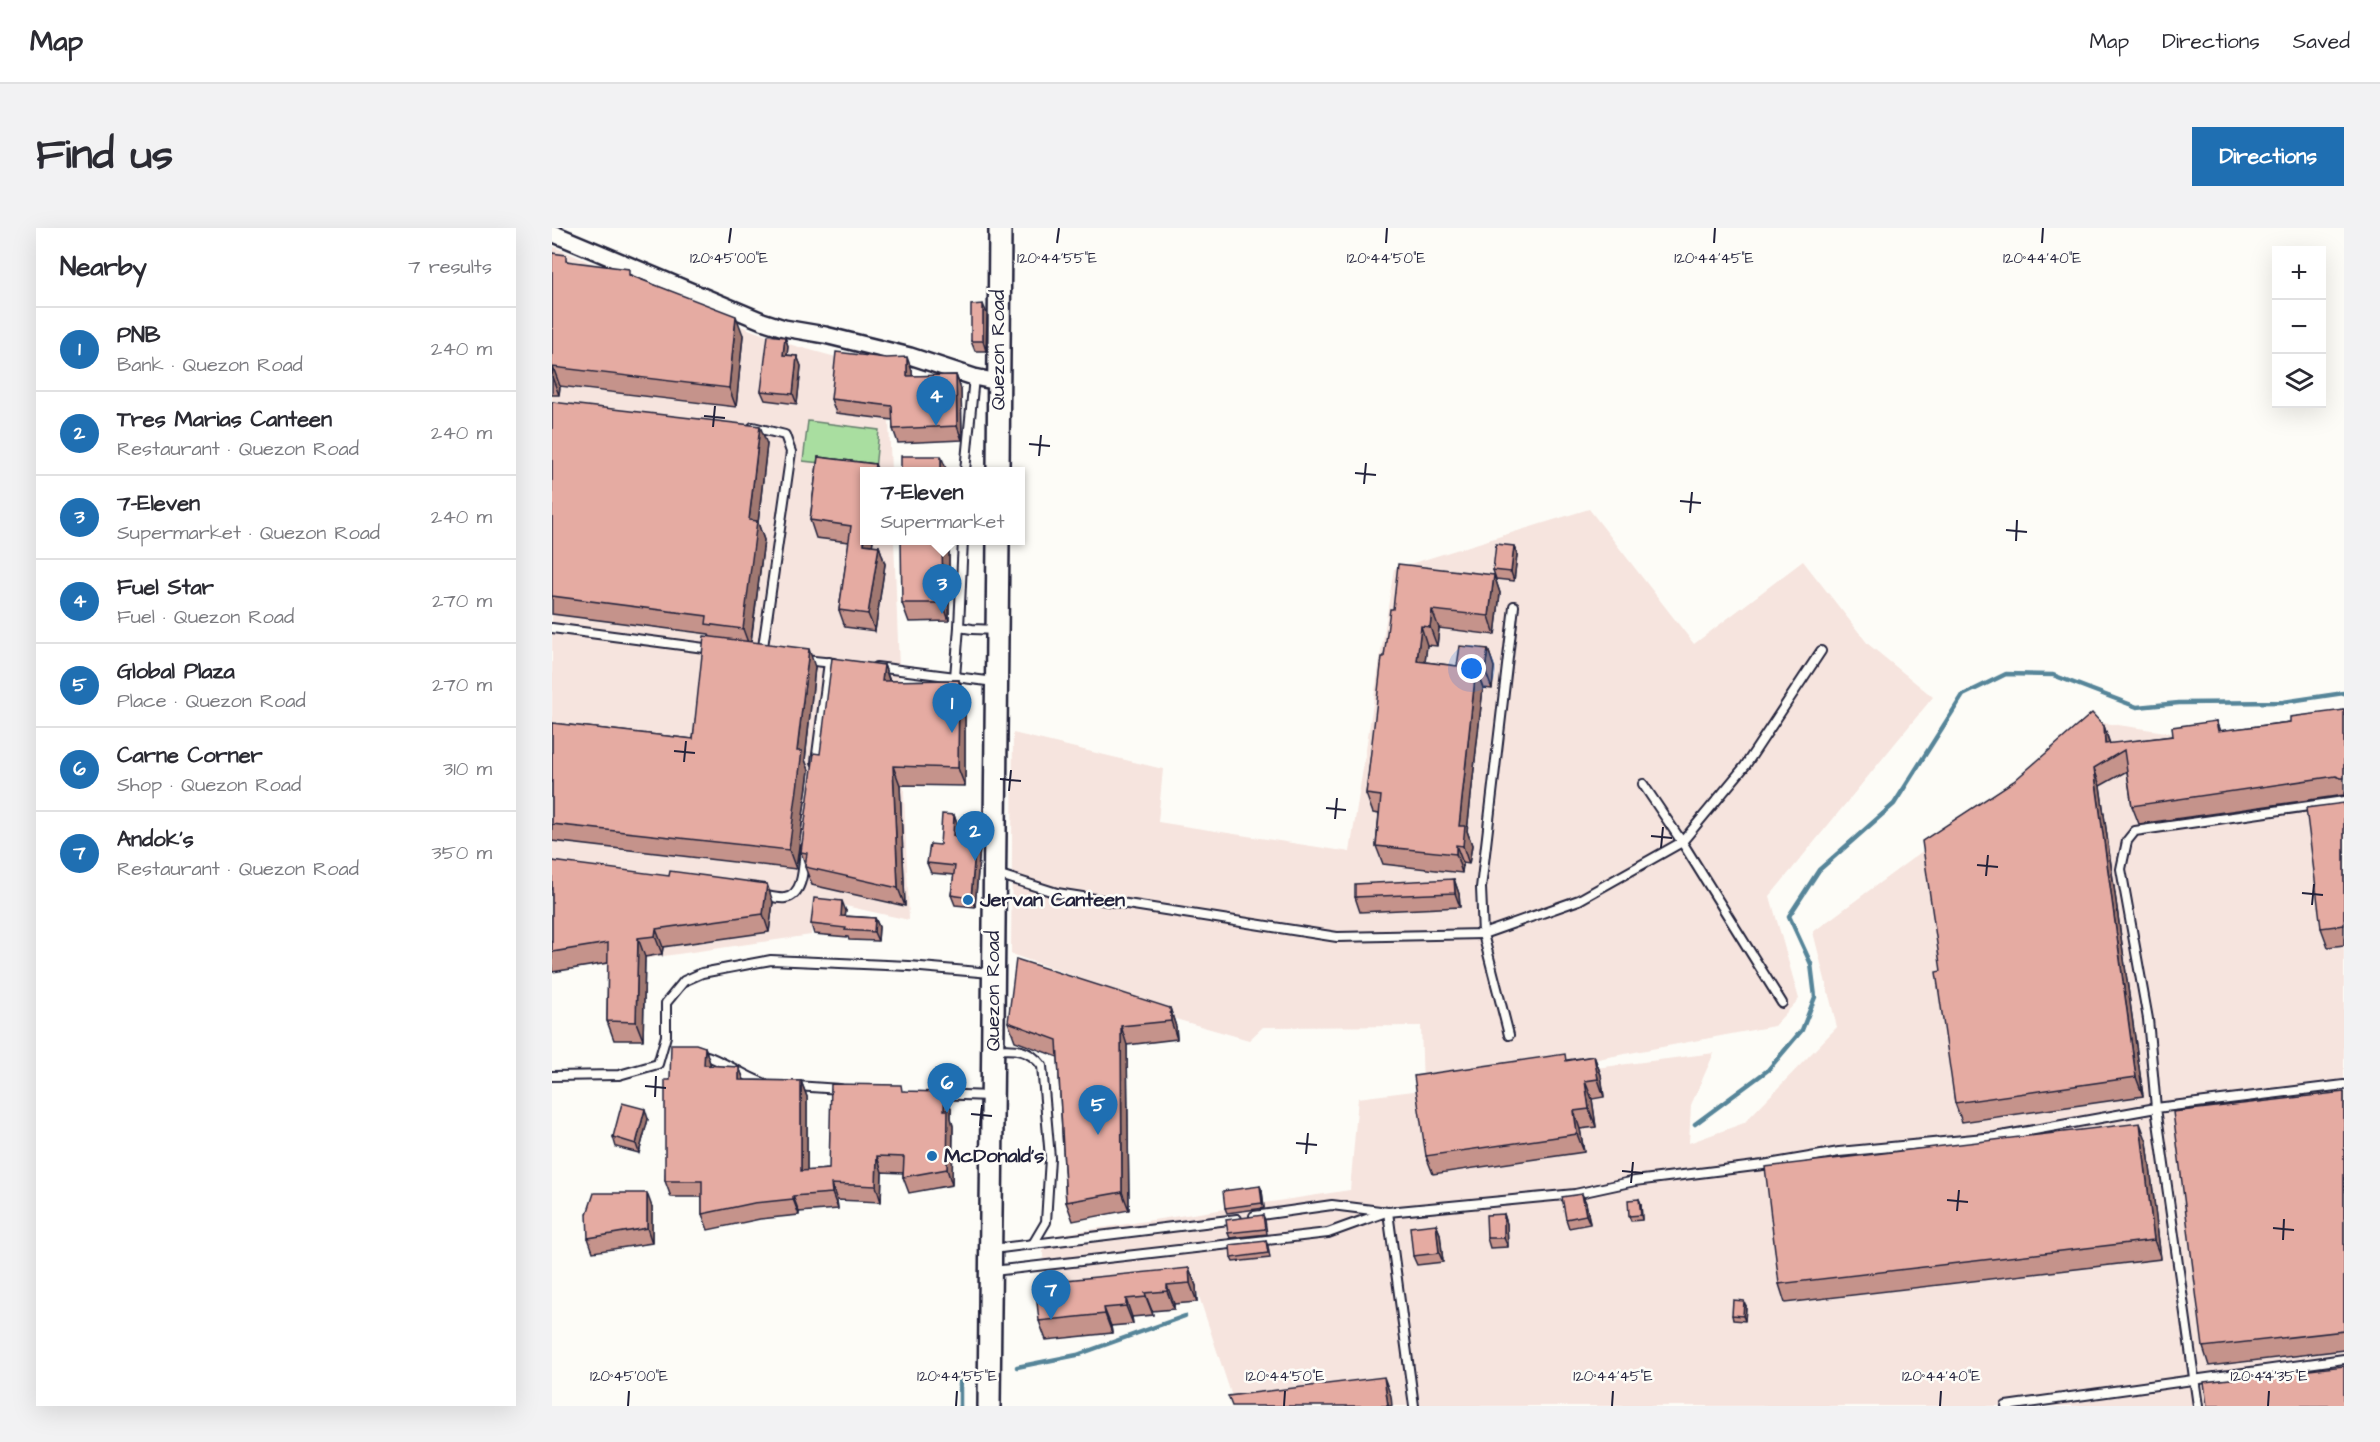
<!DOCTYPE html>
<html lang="en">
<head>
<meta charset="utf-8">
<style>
  :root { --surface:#fff; --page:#f2f2f3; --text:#2b2b33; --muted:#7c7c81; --line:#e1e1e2; --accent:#1f6fb2 }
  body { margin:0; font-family:"Architects Daughter",sans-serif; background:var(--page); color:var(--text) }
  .controls { position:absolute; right:18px; top:18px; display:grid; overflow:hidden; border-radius:0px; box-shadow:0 6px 24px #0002 }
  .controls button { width:54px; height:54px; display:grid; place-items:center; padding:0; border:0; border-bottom:2px solid var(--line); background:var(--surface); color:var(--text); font:30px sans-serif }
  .you { position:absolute; left:920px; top:441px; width:21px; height:21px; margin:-15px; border:4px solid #fff; border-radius:50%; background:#1a73e8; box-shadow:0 0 0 9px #1a73e833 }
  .badge { display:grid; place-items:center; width:39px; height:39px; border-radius:50%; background:var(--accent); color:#fff; font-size:20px; font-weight:700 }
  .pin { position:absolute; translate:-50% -50px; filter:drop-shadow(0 2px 3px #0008) }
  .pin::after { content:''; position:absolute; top:32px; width:21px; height:18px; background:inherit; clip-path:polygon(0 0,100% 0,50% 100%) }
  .popup { position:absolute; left:308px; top:239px; width:165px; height:78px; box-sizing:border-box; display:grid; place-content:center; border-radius:0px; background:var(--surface); filter:drop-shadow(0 2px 4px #0005); font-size:20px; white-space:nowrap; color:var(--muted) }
  .popup b { font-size:22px; color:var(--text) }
  .popup::after { content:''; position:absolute; left:50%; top:100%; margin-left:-12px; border:12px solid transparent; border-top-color:var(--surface) }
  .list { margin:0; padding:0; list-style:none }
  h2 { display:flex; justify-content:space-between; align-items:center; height:78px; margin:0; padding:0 24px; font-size:26px }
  h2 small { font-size:20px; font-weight:400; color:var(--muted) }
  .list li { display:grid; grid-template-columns:39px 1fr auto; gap:18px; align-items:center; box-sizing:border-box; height:84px; padding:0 24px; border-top:2px solid var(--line) }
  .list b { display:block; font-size:22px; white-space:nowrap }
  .list p { margin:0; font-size:20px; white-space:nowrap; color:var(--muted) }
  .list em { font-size:20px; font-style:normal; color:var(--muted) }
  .icon { flex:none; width:33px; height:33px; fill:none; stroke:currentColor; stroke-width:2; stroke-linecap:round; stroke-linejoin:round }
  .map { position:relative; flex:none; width:1792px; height:1178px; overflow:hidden; border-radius:0px }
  header { display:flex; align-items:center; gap:36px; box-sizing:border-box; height:84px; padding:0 30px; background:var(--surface); border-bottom:2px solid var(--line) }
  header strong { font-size:28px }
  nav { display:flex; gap:33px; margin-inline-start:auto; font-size:21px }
  .intro { display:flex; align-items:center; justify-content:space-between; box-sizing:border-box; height:144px; padding:0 36px }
  h1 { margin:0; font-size:42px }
  .button { padding:15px 27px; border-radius:0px; background:var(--accent); color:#fff; font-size:21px; font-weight:700 }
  main { display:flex; gap:36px; padding:0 36px }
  aside { flex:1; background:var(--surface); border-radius:0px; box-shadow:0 6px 24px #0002 }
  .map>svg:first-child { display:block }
  .built { fill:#f6e4de }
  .green { fill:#a9dea0; stroke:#66806e; stroke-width:1.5 }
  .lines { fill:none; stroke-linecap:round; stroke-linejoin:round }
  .stream { stroke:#578599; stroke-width:4.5 }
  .lane-casing { stroke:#22223b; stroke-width:12 }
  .street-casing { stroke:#22223b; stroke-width:20 }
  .secondary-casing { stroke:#22223b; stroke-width:26 }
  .lane { stroke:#fdfcf7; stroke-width:8 }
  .street { stroke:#fdfcf7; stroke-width:15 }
  .secondary { stroke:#fdfcf7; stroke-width:21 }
  .wall { fill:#c5938b; stroke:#22223b; stroke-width:1.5 }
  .shaded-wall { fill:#a07871; stroke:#22223b; stroke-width:1.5 }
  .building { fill:#e5aba2; stroke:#22223b; stroke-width:1.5 }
  .ticks { fill:none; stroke:#22223b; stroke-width:2 }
  .poi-dot { fill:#1f6fb2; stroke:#fdfcf7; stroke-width:2 }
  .labels { text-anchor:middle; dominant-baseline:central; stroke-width:5; stroke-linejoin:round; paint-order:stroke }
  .street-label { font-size:20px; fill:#22223b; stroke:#fdfcf7 }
  .poi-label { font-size:20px; font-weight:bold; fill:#22223b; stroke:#fdfcf7; text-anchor:start }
  .ticks-label { font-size:15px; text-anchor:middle; fill:#22223b; stroke:#fdfcf7; stroke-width:5; stroke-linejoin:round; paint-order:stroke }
</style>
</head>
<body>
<header>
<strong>Map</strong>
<nav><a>Map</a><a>Directions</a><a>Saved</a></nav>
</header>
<div class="intro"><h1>Find us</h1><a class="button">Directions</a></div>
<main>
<aside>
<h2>Nearby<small>7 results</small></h2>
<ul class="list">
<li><span class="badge">1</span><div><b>PNB</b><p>Bank · Quezon Road</p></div><em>240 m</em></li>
<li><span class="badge">2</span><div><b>Tres Marias Canteen</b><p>Restaurant · Quezon Road</p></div><em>240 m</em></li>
<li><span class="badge">3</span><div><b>7-Eleven</b><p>Supermarket · Quezon Road</p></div><em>240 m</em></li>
<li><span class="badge">4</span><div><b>Fuel Star</b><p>Fuel · Quezon Road</p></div><em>270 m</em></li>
<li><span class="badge">5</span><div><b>Global Plaza</b><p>Place · Quezon Road</p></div><em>270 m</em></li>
<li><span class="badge">6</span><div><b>Carne Corner</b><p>Shop · Quezon Road</p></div><em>310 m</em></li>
<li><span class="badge">7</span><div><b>Andok's</b><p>Restaurant · Quezon Road</p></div><em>350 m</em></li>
</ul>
</aside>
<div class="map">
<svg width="1792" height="1178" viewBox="0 0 1792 1178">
  <rect width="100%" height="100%" fill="#fdfcf7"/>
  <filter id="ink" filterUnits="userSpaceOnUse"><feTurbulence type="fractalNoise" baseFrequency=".0167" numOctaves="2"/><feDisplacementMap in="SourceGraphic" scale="12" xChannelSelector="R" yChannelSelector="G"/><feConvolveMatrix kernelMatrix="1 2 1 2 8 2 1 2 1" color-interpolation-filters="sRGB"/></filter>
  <g filter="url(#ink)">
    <g class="built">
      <path d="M0,18l169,73 71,26 95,26 4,100h-27v69l30,1 15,379 -95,-21 -3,36 -259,37z"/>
      <path d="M1037,281l105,135 109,-83 65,83 65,53 -163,199 29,103 -25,27 -240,45 -111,16 -2,-61 -158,1 -14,13 -175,-50 5,-12 -68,-24 2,-221 150,36 -5,53 192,30 44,-283z"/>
      <path d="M1545,494l247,36v648h-1109l-44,-134 -146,13 -3,-48 308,-47 8,-92 356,-45 -23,52 -2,38 55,-20 93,-96 -24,-95z"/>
    </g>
    <path class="green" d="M256,193l71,9 -4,39 -72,-8z"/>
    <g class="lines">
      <g class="stream">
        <path d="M1143,896l73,-54 34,-40 13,-33 -4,-33 -22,-48 30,-46 75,-66 69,-109 43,-21 47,1 84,32 42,-4 104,-1 61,-9"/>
        <path d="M465,1139l60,-12 108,-39"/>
        <path d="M408,1178v-27"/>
      </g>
      <defs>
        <g id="lane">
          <path d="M201,199l32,8 6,17 -29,202"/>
          <path d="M413,243l9,-94"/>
          <path d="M411,312l-4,87 13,2 25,1"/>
          <path d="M0,400l160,21"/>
          <path d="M252,432l30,3"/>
          <path d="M324,439l119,15"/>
          <path d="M403,449l4,-50"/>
          <path d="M264,534l13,-100"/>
          <path d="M1091,556l39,58 100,161"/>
          <path d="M445,646l60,19 280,44 146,-3 96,-34 103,-58 63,-76 76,-115"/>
          <path d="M210,667c7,1 16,4 23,3 20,-3 18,-35 20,-50"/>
          <path d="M957,807l-26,-101 -2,-46 33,-282"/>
          <path d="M442,822c21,-2 35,-1 48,16l8,92 -4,64 -13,22"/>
          <path d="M149,826c22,6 40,21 62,29"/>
          <path d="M0,848l67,-1 39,-11 8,-28v-33l18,-22 18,-8 69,-13 138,6 82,7"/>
          <path d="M244,858l44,3"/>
          <path d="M384,866l54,2"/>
          <path d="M836,984l26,194"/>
          <path d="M702,988l78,-11 56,7 187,-18 60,-13 128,-16 76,-13 156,-15 161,-29 -8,-89 -27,-150 6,-28 8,-10 209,-30"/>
          <path d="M441,1021l244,-30"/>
          <path d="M441,1043l335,-38 58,-21"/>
          <path d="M1454,1178l338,-47"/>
          <path d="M1646,1178l-42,-298 188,-23"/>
        </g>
        <path id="street" d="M0,5l210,88 22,7 41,7 85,21 64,21 24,5"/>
        <g id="secondary">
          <path d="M446,243l2,-243"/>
          <path d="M437,1178l9,-866"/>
        </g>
      </defs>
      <use href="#lane" class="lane-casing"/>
      <use href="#street" class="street-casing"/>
      <use href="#secondary" class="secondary-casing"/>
      <use href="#lane" class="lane"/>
      <use href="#street" class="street"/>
      <use href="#secondary" class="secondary"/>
    </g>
    <g class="wall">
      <path d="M0,25l17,9 63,14 111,59 -7,72 -176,-21 -1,9h-7z"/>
      <path d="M435,86l-1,37h-11l-4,-10z"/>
      <path d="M233,109l3,9 -1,9 10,1 4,10 -4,38 -32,-4 -4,-9z"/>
      <path d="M360,143v5l44,-1 5,14 1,51 -64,3 -5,-14v-9l-57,-7 -5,-14z"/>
      <path d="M0,174l215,42 -9,79 6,17 -13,102 64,25 -10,93 4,10 -13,99 -244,-28v-118l141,16 17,-102 -1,-3 -157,-20z"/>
      <path d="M266,229l57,7 3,7h-14v69h9l-1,6h7l6,18 -10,67 -30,-4 -6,-17 10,-68 -33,-4 -6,-18z"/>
      <path d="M397,312v81l-40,1 -7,-19z"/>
      <path d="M965,327l-3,26 -18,-2 -3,-9z"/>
      <path d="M942,347l6,18 -5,42 -56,-7 -2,18 -10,-1 -2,17 32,4 31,-17 6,18 -2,22 -9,-1 -16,143 5,14 -3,19 -6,-1 -1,10 -79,-9 -7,-18 3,-32 -6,-1 -7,-19 18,-137 9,-48z"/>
      <path d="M332,437l6,16 69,-1 6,19v87l-65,-1 5,121 -93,-21 -7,-18v-3l-4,-12 19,-98z"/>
      <path d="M1792,482v85l-205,29 -7,-18 -5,-35 -27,15 43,310 -181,26 -7,-19 -14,-132 163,-245 6,18 63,-8 43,-15 4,10 70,-9z"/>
      <path d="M1792,575v142l-16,2 -7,-19z"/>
      <path d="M402,587l3,9v12l23,11 -5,60 -20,-2 -4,-10 3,-20 -23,-2 -4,-10 13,-18z"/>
      <path d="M0,633l221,41 -4,30 -106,15 -1,7 -17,3 -2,83h-29l-7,-19 1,-58 -56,9z"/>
      <path d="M902,651l5,15 1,13 -100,5 -5,-15z"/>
      <path d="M294,683l-1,5 30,2 4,9 -1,14 -29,-1 -1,-3 -34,-3 -3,-10z"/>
      <path d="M618,780l6,19 1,12 -50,6 2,165 -56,11 -7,-19 -8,-145 -43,-16 -7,-19z"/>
      <path d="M153,819l5,16v3l29,1 5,13 57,1 6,16v74l22,-2 75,-78 47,17v10l2,8 -1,59 -43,8 -6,-16v-4l-21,-1 -1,30 -44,-2 1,9 -39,3v3l-39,4 -52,11 -6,-16v-17h-31l-6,-16 5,-101z"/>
      <path d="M1042,828l7,19 3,22 -12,2 4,28 -16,2 4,23 -151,22 -7,-18 141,-96z"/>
      <path d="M1792,864v258l-135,16 -6,-19z"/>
      <path d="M96,891l-9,34 -23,-6 -3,-10z"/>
      <path d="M1595,914l14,117 -376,44 -6,-19z"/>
      <path d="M708,958l2,5 2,17 -37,5 -2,-5z"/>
      <path d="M1030,966l4,9 4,21 -21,4 -3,-9z"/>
      <path d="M1087,971l2,5 1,16 -11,1 -2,-5z"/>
      <path d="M100,979v36l-59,9 -5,-14z"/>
      <path d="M952,986l3,10 1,23 -18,1 -3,-10z"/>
      <path d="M711,987l2,5 2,14 -37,4 -2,-5z"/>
      <path d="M884,996l4,10 3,28 -26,3 -4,-9z"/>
      <path d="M714,1013l2,5 2,12 -37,4 -2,-4z"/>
      <path d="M637,1040l7,18 1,16 -23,2v5l-22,2 1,4 -21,2 1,7 -22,2 1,7 -66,7 -7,-19z"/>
      <path d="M1194,1078l-1,15 -12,-1 -1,-5z"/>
    </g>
    <g class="shaded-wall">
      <path d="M431,76l4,10 -1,37 -3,-10z"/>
      <path d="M184,88l7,19 -7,72 -7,-19z"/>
      <path d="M233,109l3,9 -2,18 -3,-9z"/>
      <path d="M245,128l4,10 -4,38 -4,-10z"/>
      <path d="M355,129l5,14 1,19 -6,-14z"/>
      <path d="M1,139l7,19 -1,9 -7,-18z"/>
      <path d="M404,147l5,14 1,51 -5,-14z"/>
      <path d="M208,198l7,18 -9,79 6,17 -14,108 -7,-19 6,-109z"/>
      <path d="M389,228l6,15h-6z"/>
      <path d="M313,312h8l-3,21 -6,-17z"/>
      <path d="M390,312h7v81l-6,-18z"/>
      <path d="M327,318l6,18 -10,67 -7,-17z"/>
      <path d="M962,318l3,9 -3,26 -3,-9z"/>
      <path d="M942,347l6,18 -5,42 -6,-19z"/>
      <path d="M880,382l7,18 -2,18 -7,-19z"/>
      <path d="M869,398l6,19 -4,34 -6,-18z"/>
      <path d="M257,421l6,18 -10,93 4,10 -13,99 -7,-19 8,-99z"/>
      <path d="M936,421l6,18 -2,22 -7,-19z"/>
      <path d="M332,437l6,18 -8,-2z"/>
      <path d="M924,441l7,19 -16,143 5,14 -3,19 -6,-18 -4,-20z"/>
      <path d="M407,452l6,19v87l-7,-18z"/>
      <path d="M1552,498l6,19 -5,-1z"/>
      <path d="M341,538l7,19 5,121 -7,-18z"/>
      <path d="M1542,540l6,18 43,310 -7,-19z"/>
      <path d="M402,587l3,9 -1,21 -3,-9z"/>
      <path d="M424,610l4,9 -5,60 -4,-9z"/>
      <path d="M904,617l7,18 -1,10 -6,-19z"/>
      <path d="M902,651l5,15 1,13 -5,-14z"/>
      <path d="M215,656l6,18 -4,30 -6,-18z"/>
      <path d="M290,673l4,10 -2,14 -3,-9z"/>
      <path d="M323,690l4,9 -1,14 -4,-9z"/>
      <path d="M104,701l7,18 -1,7 -7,-18z"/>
      <path d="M86,710l7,19 -2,83 -7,-18z"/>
      <path d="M618,780l6,19 1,12 -6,-18z"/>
      <path d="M569,798l6,19 2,165 -7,-18z"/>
      <path d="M153,819l5,16v18l-6,-16z"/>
      <path d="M1042,828l7,19 3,22 -6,-18z"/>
      <path d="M187,839l6,16 -6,-3z"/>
      <path d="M249,853l6,16v90l-6,-16z"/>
      <path d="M1033,853l7,18 4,28 -7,-18z"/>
      <path d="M393,864l6,16v10l2,8 -1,59 -5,-16 -3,-59z"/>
      <path d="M93,881l3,10 -9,34 -3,-9z"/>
      <path d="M1022,883l6,18 4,23 -7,-18z"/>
      <path d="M1588,895l7,19 14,117 -7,-19z"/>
      <path d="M325,928l5,16 -1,30 -5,-16z"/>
      <path d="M279,956l6,16 1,9 -6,-16z"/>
      <path d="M708,958l2,5 2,17 -2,-5z"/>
      <path d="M95,965l5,14v36l-5,-15z"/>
      <path d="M1030,966l4,9 4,21 -4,-9z"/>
      <path d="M241,968l6,16v3l-6,-16z"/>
      <path d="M1087,971l2,5 1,16 -1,-5z"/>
      <path d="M952,986l3,10 1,23 -4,-9z"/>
      <path d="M884,996l4,10 3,28 -4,-9z"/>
      <path d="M637,1040l7,18 1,16 -7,-19z"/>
      <path d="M615,1057l7,19v5l-7,-18z"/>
      <path d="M593,1065l7,18 1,4 -7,-18z"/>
      <path d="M574,1071l6,18 1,7 -7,-18z"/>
      <path d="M1192,1073l2,5 -1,15 -2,-5z"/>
      <path d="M552,1080l7,18 1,7 -7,-19z"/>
      <path d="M832,1149l7,19 1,10h-4z"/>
    </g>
    <g class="building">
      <path d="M0,25l14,2v6l63,8v6l107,41 -7,72 -176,-21 -1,10z"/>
      <path d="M431,76v37h-12v-36z"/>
      <path d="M216,107l17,2 -2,18 14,1 -4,38 -32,-3z"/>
      <path d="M284,124l50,6 21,-1v19l49,-1 1,51 -64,3 -1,-23 -61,-7z"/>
      <path d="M0,174l208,24 -11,94 8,1 -14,108 -37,-5 1,-8 -155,-20z"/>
      <rect x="349" y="228" width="40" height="15"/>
      <path d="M266,229l57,7 -1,7h-10v73l15,2 -11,68 -29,-4 12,-84 -41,-6z"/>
      <path d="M349,312h41l1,63h-41z"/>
      <path d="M944,316l18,2 -3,26 -18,-2z"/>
      <path d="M846,336l96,11 -5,41 -57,-6 -2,17 -9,-1 -4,35 40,5 3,-20 28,3 -3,21 -9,-1 -17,157h6l-2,20 -7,-1v9l-80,-8 5,-50 -15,-2 16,-137h2l6,-48h3z"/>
      <path d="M152,408l105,13 -12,102h5l-13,99 -237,-26v-101l141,16z"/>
      <path d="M280,430l52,7 -2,16 77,-1 -1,88 -65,-2 5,122 -93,-21 2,-14 -6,-1 13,-99 6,1z"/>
      <path d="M1792,482v68h-3l-5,-2 -204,30 -8,-56 -30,18 42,309 -181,26 -19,-131 5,-1 -19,-130 92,-60 78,-68 12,13 1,18 68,-8 -1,-9 44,-6 2,10 72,-9v-5z"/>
      <path d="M1792,575v122l-23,3 -15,-120z"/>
      <path d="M390,586l12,1 -1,21 23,2 -5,60 -20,-3 4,-29 -28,-3 3,-19 10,1z"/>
      <path d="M0,633l117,15 1,-5 97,13 -4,30 -107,15 -1,7 -17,2 -2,84 -29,-1 1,-78 -56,9z"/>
      <path d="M902,651l1,14 -100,4v-13z"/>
      <path d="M262,670l28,3 -1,15 34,2 -1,14 -29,-2 1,-2 -35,-4z"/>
      <path d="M464,731l154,49 1,13 -50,5 1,166 -56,10 -9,-162 -49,-18z"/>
      <path d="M119,816h25l9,3 -1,18 35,2v13l62,1v90l28,-2 2,-85 70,1 1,6 43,1 -1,18h4l-1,59 -44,8 1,-20 -27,-1 -1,30 -45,-2 1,9 -39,3v3l-39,4 -52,11v-33h-37v-101h5z"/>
      <path d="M1013,826l1,7 28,-5 4,23 -13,2 4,28 -15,2 3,23 -151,22 -12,-80z"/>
      <path d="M1792,864v239l-141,16 -30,-235z"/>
      <path d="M70,875l23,6 -9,35 -23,-7z"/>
      <path d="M1588,895l14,117 -375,44 -14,-117z"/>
      <path d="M708,958l2,17 -37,5 -2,-17z"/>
      <path d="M42,965h53v35l-59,10 -1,-24z"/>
      <path d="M1030,966l4,21 -20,4 -4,-22z"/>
      <path d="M1087,971l2,16 -12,1 -1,-16z"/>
      <path d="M952,986v24h-17l-1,-23z"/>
      <path d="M711,987l2,14 -37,4 -2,-13z"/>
      <path d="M884,996l3,29 -26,3 -3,-29z"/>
      <path d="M714,1013l2,12 -37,5 -1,-13z"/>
      <path d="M637,1040l1,15 -23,2v6l-22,2 1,4 -20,2v7l-22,2 1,6 -66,7 -4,-38z"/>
      <path d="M1181,1072l11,1 -1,15 -11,-1z"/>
      <path d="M1792,1138v40h-137l-3,-24z"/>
      <path d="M832,1149l4,29h-156l-4,-10z"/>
    </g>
  </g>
  <path class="ticks" d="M177,15l2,-15M505,15l2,-15M834,15l1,-15M1162,15l1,-15M1490,15l1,-15M152,188l21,2M161,199l2,-21M477,216l21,2M487,228l2,-21M803,245l21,2M812,256l2,-21M1128,273l21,2M1138,285l2,-21M1454,302l21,2M1464,313l1,-21M122,523l21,2M132,534l2,-21M448,551l21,2M457,563l2,-21M774,580l20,2M783,591l2,-21M1099,608l21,2M1109,620l2,-21M1425,637l21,2M1434,648l2,-21M1750,665l21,2M1760,677l2,-21M93,858l21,2M103,869l1,-21M419,886l21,2M428,898l2,-21M744,915l21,2M754,926l2,-21M1070,943l21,2M1079,955l2,-21M1395,972l21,2M1405,983l2,-21M1721,1000l21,2M1731,1012l1,-21M76,1178l1,-15M404,1178l1,-15M732,1178l1,-15M1060,1178l1,-15M1388,1178l1,-15M1716,1178l1,-15"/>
  <g class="poi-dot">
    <circle cx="416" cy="672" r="6"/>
    <circle cx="380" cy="928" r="6"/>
  </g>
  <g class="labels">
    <g class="street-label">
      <text transform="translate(446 122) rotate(-90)">Quezon Road</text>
      <text transform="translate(441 763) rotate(-90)">Quezon Road</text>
    </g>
    <g class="poi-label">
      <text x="428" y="672">Jervan Canteen</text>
      <text x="392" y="928">McDonald's</text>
    </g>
  </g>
  <g class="ticks-label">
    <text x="177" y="35">120°45'00"E</text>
    <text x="505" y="35">120°44'55"E</text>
    <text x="834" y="35">120°44'50"E</text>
    <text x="1162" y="35">120°44'45"E</text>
    <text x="1490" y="35">120°44'40"E</text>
    <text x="77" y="1153">120°45'00"E</text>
    <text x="405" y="1153">120°44'55"E</text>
    <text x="733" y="1153">120°44'50"E</text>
    <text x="1061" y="1153">120°44'45"E</text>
    <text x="1389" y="1153">120°44'40"E</text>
    <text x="1717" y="1153">120°44'35"E</text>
  </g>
</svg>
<div class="controls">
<button>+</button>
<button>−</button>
<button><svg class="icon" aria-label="layers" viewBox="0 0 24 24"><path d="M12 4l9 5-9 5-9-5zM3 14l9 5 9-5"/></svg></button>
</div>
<div class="you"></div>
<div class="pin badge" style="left:400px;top:505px">1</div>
<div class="pin badge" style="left:423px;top:633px">2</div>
<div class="pin badge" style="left:390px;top:386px">3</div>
<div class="popup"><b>7-Eleven</b>Supermarket</div>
<div class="pin badge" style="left:384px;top:198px">4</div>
<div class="pin badge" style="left:546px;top:907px">5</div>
<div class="pin badge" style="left:395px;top:885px">6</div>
<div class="pin badge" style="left:499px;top:1092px">7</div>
</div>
</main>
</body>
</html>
